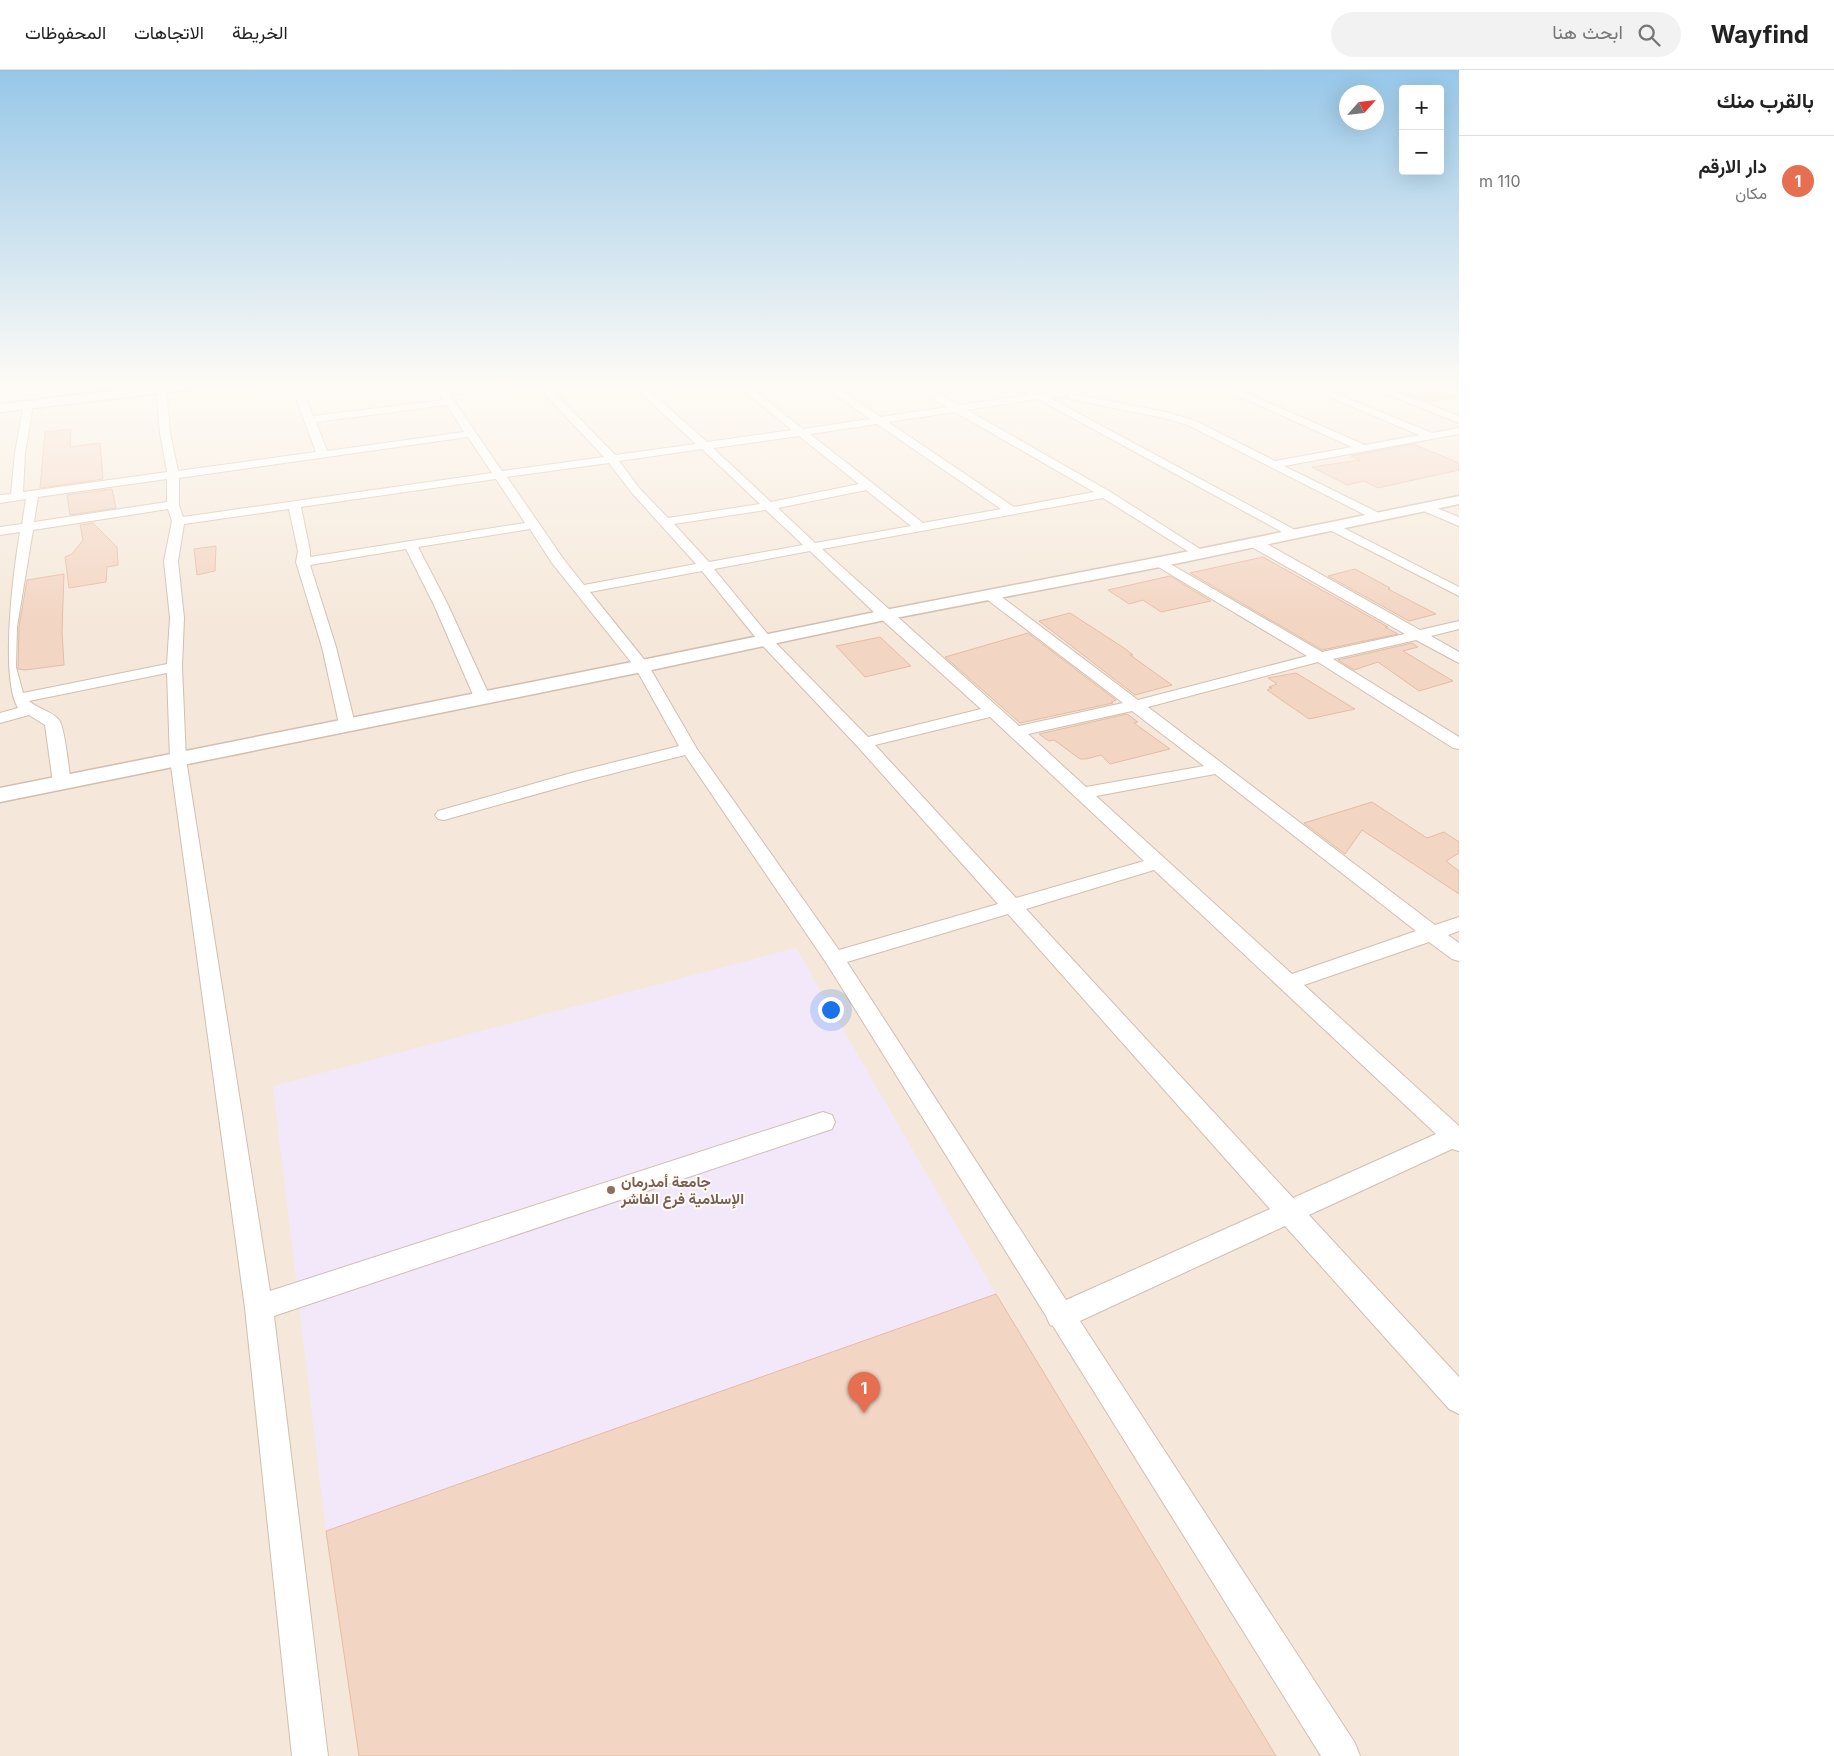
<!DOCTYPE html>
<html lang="ar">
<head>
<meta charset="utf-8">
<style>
  :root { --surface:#fff; --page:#f2f2f2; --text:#222; --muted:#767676; --line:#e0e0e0; --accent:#e76f51 }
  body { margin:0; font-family:Inter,Vazirmatn,sans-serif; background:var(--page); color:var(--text); direction:rtl }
  .controls { position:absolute; right:15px; top:15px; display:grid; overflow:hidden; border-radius:5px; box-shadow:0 5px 20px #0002 }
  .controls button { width:45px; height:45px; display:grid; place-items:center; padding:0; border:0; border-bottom:1px solid var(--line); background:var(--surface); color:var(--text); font:25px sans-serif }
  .compass { position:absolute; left:1339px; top:15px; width:45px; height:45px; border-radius:50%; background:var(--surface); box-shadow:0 5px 20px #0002; rotate:63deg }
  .you { position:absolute; left:830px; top:939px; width:18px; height:18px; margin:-12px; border:4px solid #fff; border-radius:50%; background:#1a73e8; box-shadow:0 0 0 8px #1a73e833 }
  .badge { display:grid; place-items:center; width:32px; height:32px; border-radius:50%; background:var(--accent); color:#fff; font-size:16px; font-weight:700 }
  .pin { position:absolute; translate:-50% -41px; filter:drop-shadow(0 1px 2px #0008) }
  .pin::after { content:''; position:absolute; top:26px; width:18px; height:15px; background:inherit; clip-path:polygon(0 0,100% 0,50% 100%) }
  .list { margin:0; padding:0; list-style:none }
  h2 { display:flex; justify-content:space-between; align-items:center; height:65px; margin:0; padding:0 20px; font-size:21px }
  h2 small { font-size:16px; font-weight:400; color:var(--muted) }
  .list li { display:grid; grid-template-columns:32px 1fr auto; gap:15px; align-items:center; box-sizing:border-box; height:90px; padding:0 20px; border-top:1px solid var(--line) }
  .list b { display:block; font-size:19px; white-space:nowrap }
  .list p { margin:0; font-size:16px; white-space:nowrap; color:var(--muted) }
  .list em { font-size:16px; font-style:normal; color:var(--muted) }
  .icon { flex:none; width:28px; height:28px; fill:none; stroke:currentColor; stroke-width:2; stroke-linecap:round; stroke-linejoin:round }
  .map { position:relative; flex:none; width:1459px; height:1686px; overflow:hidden; direction:ltr }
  header { display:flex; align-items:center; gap:30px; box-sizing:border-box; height:70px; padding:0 25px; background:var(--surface); border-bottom:1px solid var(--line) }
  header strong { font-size:24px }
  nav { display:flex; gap:28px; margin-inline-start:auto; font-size:18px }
  .search { width:350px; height:45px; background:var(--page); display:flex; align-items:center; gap:12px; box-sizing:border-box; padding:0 18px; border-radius:28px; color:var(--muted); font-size:19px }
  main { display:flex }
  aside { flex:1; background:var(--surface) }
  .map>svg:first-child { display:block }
  .residential { fill:#f5e8da }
  .education { fill:#f3e8fa }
  .building { fill:#f3d5c3; stroke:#e6bba3 }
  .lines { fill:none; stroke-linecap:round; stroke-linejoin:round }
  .minor-casing { stroke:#d1beb0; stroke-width:2 }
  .tertiary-casing { stroke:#d1beb0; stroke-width:3 }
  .minor { fill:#fff; fill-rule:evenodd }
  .tertiary { fill:#fff; fill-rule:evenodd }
  .education-dot { fill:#8d6e63; stroke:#fffaf3; stroke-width:2 }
  .labels { text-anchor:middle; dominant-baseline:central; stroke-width:4; stroke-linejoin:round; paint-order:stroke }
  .near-education-label { font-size:15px; font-weight:bold; fill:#785e54; stroke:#fffaf3; text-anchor:start }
</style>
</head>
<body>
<header>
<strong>Wayfind</strong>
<div class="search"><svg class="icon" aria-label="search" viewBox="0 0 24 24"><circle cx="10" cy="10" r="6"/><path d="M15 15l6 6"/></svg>ابحث هنا</div>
<nav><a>الخريطة</a><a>الاتجاهات</a><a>المحفوظات</a></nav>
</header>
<main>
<aside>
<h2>بالقرب منك<small></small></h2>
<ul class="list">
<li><span class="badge">1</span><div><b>دار الارقم</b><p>مكان</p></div><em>110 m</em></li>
</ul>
</aside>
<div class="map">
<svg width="1459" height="1686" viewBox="0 0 1459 1686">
  <rect width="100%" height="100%" fill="#fdf6ec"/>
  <path class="residential" d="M175,315h1284v1371h-1459v-1350z"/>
  <path class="education" d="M796,878l200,346 -670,237 -53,-445z"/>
  <g class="building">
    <path d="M1384,315h41l31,12 -28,5z"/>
    <path d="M71,359l-1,18 30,-4 3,36 -63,9 5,-56z"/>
    <path d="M1413,374l46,19v7l-81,18 -14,-7 -17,4 -35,-18 48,-7 -9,-4z"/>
    <path d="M112,419l4,19 -46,7 -3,-20z"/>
    <path d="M93,453l24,24 1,18 -11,2 -1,15 -37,6 -4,-31 7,-3 11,-14 -3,-15z"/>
    <path d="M216,476l-1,25 -18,4 -3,-26z"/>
    <path d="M1263,487l125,70h-3l13,7 -76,16 -132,-77z"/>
    <path d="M1355,499l35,19 -2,1 48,25 -27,7 -81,-45z"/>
    <path d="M64,504l-2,57 2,34 -39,5 -7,-1 1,-42 8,-47z"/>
    <path d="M1170,506l41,25 -50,11 -18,-12 -14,4 -21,-14z"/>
    <path d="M1070,543l54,35 9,7h-3l42,30 -37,10 -96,-74z"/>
    <path d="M1028,563l88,67 -5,2 2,1 -93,20 -75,-66z"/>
    <path d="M880,567l31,29 -46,11 -29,-31z"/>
    <path d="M1412,573l6,4 -15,4 50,30 -34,10 -41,-29 -24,8 -16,-10z"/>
    <path d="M1296,603l59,36 -46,10 -42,-29 5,-2 -3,-1 8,-3 -9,-6z"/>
    <path d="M1127,644l11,8 -4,1 36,26 -60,15 -9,-9 -15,4h-6l-26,-19 -5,1 -10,-7z"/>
    <path d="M1372,732l55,36 17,-6 15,10v11l-13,8 13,10v23l-97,-64 -17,24 -41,-31z"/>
    <path d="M996,1224l280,462h-917l-33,-225z"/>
  </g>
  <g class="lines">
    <defs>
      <g id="minor">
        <path d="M291,315h10l1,4 25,-4h29l-5,3 -47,6 9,22 130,-16 -10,-15h10l3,5 37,-5h31l-5,3 -59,7 52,76 102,-14 -68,-72h11l68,70 81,-11 -64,-59h11l64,57 85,-12 -55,-45h11l55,44 67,-10 -48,-34h12l47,32 66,-10 -36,-22h12l36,20 71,-10 -16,-10h13l14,8 53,-8h26l-5,3 -42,6 93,18 30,9 79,40 77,-14 -138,-62h14l137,60 54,-10 -118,-50h14l117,48 27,-5v6l-175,32 97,48 2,3 -6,4 -189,-96 -24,-7 -95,-19 -1,-4 -18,3 247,133 2,3 -6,4 -255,-139 -71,11 142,81 99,63 -6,4 -5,-1 -94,-59 -281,51 197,177 104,-23 -138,-105 -2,-3 7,-4 5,1 143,108 169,-44 -152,-91 -2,-3 2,-3 5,-1 162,94 83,-18 -155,-88 -1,-3 1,-3h10l160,90 39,-9v8l-28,7 28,16v11l-43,-23 -83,19 126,78v12l-6,-1 -135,-86 -170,45 287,218 24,-8v14l-11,4 11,8v18l-7,-2 -23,-17 -125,43 155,141v25l-7,-2 -143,66 150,162v37l-10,-5 -164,-183 -205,95 275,422 5,13h-39l-268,-430 -3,-1 -4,-9 -219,-352 -142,-209 -98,25 -143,40 -6,-1 -3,-4 3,-4 137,-39 104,-26 -44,-79 -83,-104 -22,-34 -112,18 30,58 42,92 -2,3h-12l-2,-3 -40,-92 -28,-56 -96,16 26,82 19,77 -2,3h-12l-2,-3 -17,-77 -26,-85 2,-11 -9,-42 -105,15 -6,37 6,57 -2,49 4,92 84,532 553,-179 9,3 3,7 -3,7 -558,187 54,440h-36l-47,-448 -75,-549 -3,-86 -138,28c9,8 23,10 30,19 6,7 10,52 12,63l-3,4 -6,1 -6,-1 -3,-4 -8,-58 -16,-10 -29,8v-10l18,-5c-18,-30 -5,-135 2,-176l-20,3v-8l22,-3 4,-25 -26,4v-8l11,-1 4,-41 9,-50 4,-1 5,3 -8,48 -2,39 144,-20 -7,-39 -4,-44 5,-3 5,3 4,44 8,38 138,-19zM447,335l17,27 -137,19 -11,-29zM955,342l139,80 -80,15 -126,-85zM877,354l124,85 -78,14 -113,-89zM799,366l60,48 -88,18 -58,-54zM468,367l24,36 -309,44 -4,-12v-27zM702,379l58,55 -92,14 -28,-29 -21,-28zM609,393l23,30 64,71 -112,21 -22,-28 -55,-80zM167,409v23l-133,20 4,-25zM496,409l29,44 -215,34v-6l-9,-44zM866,420l45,36 -96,17 -37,-35zM168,439l4,12 -8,40 6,57 -3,46 -144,29 -7,-26 1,-40 16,-97zM766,440l37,35 -94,17 -35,-38zM810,481l70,67 101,91 -113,28 -98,-100 -56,-68zM702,501l58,72 98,104 140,157 -159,46 -142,-201 -50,-86 -57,-71zM1132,641l72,55 -118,21 -58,-53zM990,647l154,144 -128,37 -141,-153zM1215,704l201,157 -124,43 -196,-178zM1154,800l282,264 -143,64 -267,-289zM1008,844l262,295 -204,91 -219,-338z"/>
        <path d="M1364,315h14l81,31v7z"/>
        <path d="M1425,433l34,14v9l-38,-16 -2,-3z"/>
        <path d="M1332,452l127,65v9l-131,-67 -2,-3z"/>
      </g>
      <g id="tertiary">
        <path d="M162,315h39l-6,4 -195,23v-8z"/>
        <path d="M1459,426v8l-299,63 -275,53 -243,52 -642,130v-14l642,-128 243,-50 275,-53z"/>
      </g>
    </defs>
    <use href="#minor" class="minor-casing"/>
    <use href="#tertiary" class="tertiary-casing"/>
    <use href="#minor" class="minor"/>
    <use href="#tertiary" class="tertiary"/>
  </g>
  <linearGradient id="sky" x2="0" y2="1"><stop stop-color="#97c7e8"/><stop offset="0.57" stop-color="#fefbf6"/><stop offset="1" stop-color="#fefbf6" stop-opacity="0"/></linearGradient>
  <rect width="1459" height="551" fill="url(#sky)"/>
  <circle class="education-dot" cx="611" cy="1120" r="5"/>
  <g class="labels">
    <g class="near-education-label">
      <text x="621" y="1111">جامعة أمدرمان<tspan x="621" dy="17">الإسلامية فرع الفاشر</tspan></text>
    </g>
  </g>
</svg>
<div class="controls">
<button>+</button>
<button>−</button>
</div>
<svg class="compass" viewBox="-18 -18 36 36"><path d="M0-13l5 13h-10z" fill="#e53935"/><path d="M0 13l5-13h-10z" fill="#767676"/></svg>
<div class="you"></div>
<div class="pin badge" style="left:864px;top:1343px">1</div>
</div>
</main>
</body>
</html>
